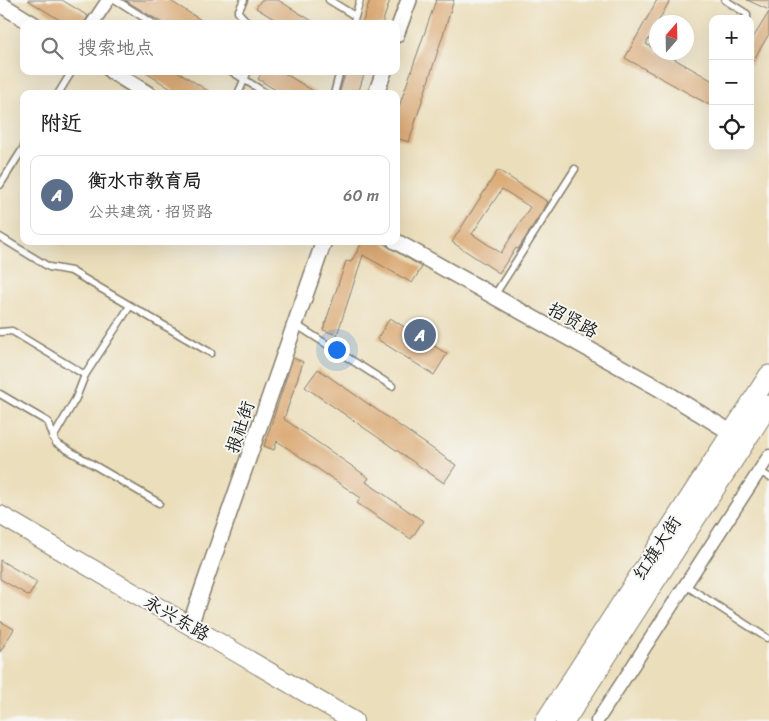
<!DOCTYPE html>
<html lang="zh">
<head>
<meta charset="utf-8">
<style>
  :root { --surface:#fff; --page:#f6f6f6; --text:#222; --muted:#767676; --line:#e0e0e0; --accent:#ea580c }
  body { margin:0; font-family:Sriracha,"LXGW WenKai TC",sans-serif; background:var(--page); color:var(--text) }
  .controls { position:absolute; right:15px; top:15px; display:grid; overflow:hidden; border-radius:10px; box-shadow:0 5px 20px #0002 }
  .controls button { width:45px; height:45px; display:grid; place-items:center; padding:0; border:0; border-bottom:1px solid var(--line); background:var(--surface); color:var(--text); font:25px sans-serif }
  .compass { position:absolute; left:649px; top:15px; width:45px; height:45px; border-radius:50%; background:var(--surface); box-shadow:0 5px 20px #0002; rotate:20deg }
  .you { position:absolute; left:336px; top:349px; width:18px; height:18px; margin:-12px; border:4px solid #fff; border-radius:50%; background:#1a73e8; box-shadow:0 0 0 8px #1a73e833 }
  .badge { display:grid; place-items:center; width:32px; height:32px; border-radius:50%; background:var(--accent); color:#fff; font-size:16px; font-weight:700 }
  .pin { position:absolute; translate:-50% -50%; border:2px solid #fff; box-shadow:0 1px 5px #0006 }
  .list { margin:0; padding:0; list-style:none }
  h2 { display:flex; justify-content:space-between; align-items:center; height:65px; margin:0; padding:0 20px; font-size:21px }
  h2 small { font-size:16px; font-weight:400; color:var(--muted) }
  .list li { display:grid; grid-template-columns:32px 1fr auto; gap:15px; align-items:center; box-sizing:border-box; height:80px; margin:0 10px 10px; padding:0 10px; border:1px solid var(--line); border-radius:10px }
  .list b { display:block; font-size:19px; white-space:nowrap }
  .list p { margin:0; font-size:16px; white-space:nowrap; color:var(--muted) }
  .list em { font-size:16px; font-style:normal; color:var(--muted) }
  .icon { flex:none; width:28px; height:28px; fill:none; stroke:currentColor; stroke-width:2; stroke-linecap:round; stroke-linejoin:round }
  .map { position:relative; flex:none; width:769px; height:721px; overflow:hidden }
  .search { position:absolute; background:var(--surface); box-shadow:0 5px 20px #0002; left:20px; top:20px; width:380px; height:55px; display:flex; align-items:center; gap:12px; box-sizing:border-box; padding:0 18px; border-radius:10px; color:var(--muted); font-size:19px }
  .panel { position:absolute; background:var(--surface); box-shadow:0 5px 20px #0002; left:20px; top:90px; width:380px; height:155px; border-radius:10px }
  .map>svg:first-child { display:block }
  .building { fill:#dcac78; fill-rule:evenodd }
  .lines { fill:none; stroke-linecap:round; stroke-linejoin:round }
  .service-casing { stroke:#847d6c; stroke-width:9 }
  .minor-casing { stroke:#847d6c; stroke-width:15 }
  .tertiary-casing { stroke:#847d6c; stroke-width:18 }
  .secondary-casing { stroke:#847d6c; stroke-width:20 }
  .primary-casing { stroke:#847d6c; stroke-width:21 }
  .service { stroke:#fff; stroke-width:6 }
  .minor { stroke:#fff; stroke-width:12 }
  .tertiary { stroke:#fff; stroke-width:15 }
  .secondary { stroke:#fff; stroke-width:18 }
  .primary { stroke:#fff; stroke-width:19 }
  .labels { text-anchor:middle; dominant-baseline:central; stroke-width:4; stroke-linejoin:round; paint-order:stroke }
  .street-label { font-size:18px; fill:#1c1c1c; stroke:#f6f6f2 }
</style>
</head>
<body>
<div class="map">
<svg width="769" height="721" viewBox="0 0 769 721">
  <rect width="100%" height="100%" fill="#f6f6f2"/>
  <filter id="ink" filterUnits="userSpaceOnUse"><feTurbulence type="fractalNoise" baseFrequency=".02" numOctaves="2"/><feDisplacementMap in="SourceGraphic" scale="10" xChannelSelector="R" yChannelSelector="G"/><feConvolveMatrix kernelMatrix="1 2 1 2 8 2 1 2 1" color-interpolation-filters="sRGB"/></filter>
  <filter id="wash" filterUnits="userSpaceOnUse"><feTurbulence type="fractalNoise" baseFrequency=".0096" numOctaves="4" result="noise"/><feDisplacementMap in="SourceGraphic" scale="20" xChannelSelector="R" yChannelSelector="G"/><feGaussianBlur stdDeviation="1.12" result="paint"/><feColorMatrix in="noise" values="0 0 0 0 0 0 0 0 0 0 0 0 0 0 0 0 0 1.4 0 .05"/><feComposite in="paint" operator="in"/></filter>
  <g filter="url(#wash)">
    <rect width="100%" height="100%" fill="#ebdebb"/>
    <g id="blocks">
      <g class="building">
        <path d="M28,0h34l26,16 -4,8h-18z"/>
        <path d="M125,0h44l38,24h-43z"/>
        <path d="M261,0h17l39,24h-35l-26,-16z"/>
        <path d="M370,0h20l-8,24h-20z"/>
        <path d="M436,0h18l-45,142 -13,-4v-23z"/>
        <path d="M657,0h13l-24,44 10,6v2h6l51,29v26l-88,-49z"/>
        <path d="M747,0h22v10z"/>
        <path d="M769,12v22l-19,32v-23z"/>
        <path d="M143,71h34l36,23h-34z"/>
        <path d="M263,71h18l37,23h-36l-24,-15z"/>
        <path d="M346,71h19l-7,23h-19z"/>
        <path d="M498,170l50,32 -30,47 -2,-1 -17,25 -47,-31zM502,189l28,18 -29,46 -29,-19z"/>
        <path d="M363,241h16l43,26 -10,16 -49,-28 -26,80 -14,-5 23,-69 5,1z"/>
        <path d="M390,318l57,36 -13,21 -57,-36z"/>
        <path d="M293,358l10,4 -19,57 85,59 -3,4 57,39 -12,18 -54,-36 4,-5 -84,-57 -3,9 -10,-4z"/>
        <path d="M318,369l138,96 -12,18 -139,-96z"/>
        <path d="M0,560l37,22 -8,14 -29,-17z"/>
        <path d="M0,621l14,8 -14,23z"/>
      </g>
    </g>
  </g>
  <g filter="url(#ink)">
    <use href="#blocks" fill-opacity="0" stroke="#847d6c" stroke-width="1"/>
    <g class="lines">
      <defs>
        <g id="service">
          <path d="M116,0l38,24"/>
          <path d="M244,0l-6,12 11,12"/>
          <path d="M329,0l26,16"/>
          <path d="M725,0l22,14v5"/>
          <path d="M353,24l7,-24"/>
          <path d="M231,71l36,23"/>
          <path d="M58,94l14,-23"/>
          <path d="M238,94l10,-23"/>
          <path d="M334,94l6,-23"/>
          <path d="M0,185l24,-38"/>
          <path d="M0,237l49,30 22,4 140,82"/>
          <path d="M494,296l81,-127"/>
          <path d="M295,324l97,62"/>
          <path d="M0,332l12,-1 73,44"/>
          <path d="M0,394l48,28 8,21 103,60"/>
          <path d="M53,438l23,-40 9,-23 45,-69"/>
          <path d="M759,471l10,6"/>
          <path d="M685,585l82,53"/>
        </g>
        <g id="minor">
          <path d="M92,24l16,-24"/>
          <path d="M597,721l172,-265"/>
        </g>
        <g id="tertiary">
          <path d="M0,4l33,20"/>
          <path d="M396,35l13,-35"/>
          <path d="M111,71l37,23"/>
          <path d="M376,94l8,-23"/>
          <path d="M395,241l265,148 72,44"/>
          <path d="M190,625l134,-384"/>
        </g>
        <path id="secondary" d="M0,515l354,206"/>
        <g id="primary">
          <path d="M545,721l224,-346"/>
          <path d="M565,721l204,-316"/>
        </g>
      </defs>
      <use href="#service" class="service-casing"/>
      <use href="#minor" class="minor-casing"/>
      <use href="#tertiary" class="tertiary-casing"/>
      <use href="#secondary" class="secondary-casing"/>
      <use href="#primary" class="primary-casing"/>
      <use href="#service" class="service"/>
      <use href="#minor" class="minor"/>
      <use href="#tertiary" class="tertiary"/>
      <use href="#secondary" class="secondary"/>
      <use href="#primary" class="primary"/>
    </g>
  </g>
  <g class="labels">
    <g class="street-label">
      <text transform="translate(573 320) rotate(29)">招贤路</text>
      <text transform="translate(240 427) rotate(-71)">报社街</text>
      <text transform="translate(657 548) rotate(-57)">红旗大街</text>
      <text transform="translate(177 618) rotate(30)">永兴东路</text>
    </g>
  </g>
</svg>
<div class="controls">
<button>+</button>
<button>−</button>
<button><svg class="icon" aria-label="locate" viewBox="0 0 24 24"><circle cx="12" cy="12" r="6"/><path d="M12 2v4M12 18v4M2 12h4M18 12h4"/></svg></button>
</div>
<svg class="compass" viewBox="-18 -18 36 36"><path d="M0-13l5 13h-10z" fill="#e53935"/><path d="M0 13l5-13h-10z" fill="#767676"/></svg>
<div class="you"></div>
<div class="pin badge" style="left:420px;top:335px;background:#5c6f8a">A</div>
<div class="search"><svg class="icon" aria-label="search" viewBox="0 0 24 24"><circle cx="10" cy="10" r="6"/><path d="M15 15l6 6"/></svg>搜索地点</div>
<section class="panel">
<h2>附近<small></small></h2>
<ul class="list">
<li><span class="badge" style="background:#5c6f8a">A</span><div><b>衡水市教育局</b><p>公共建筑 · 招贤路</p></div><em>60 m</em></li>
</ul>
</section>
</div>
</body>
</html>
